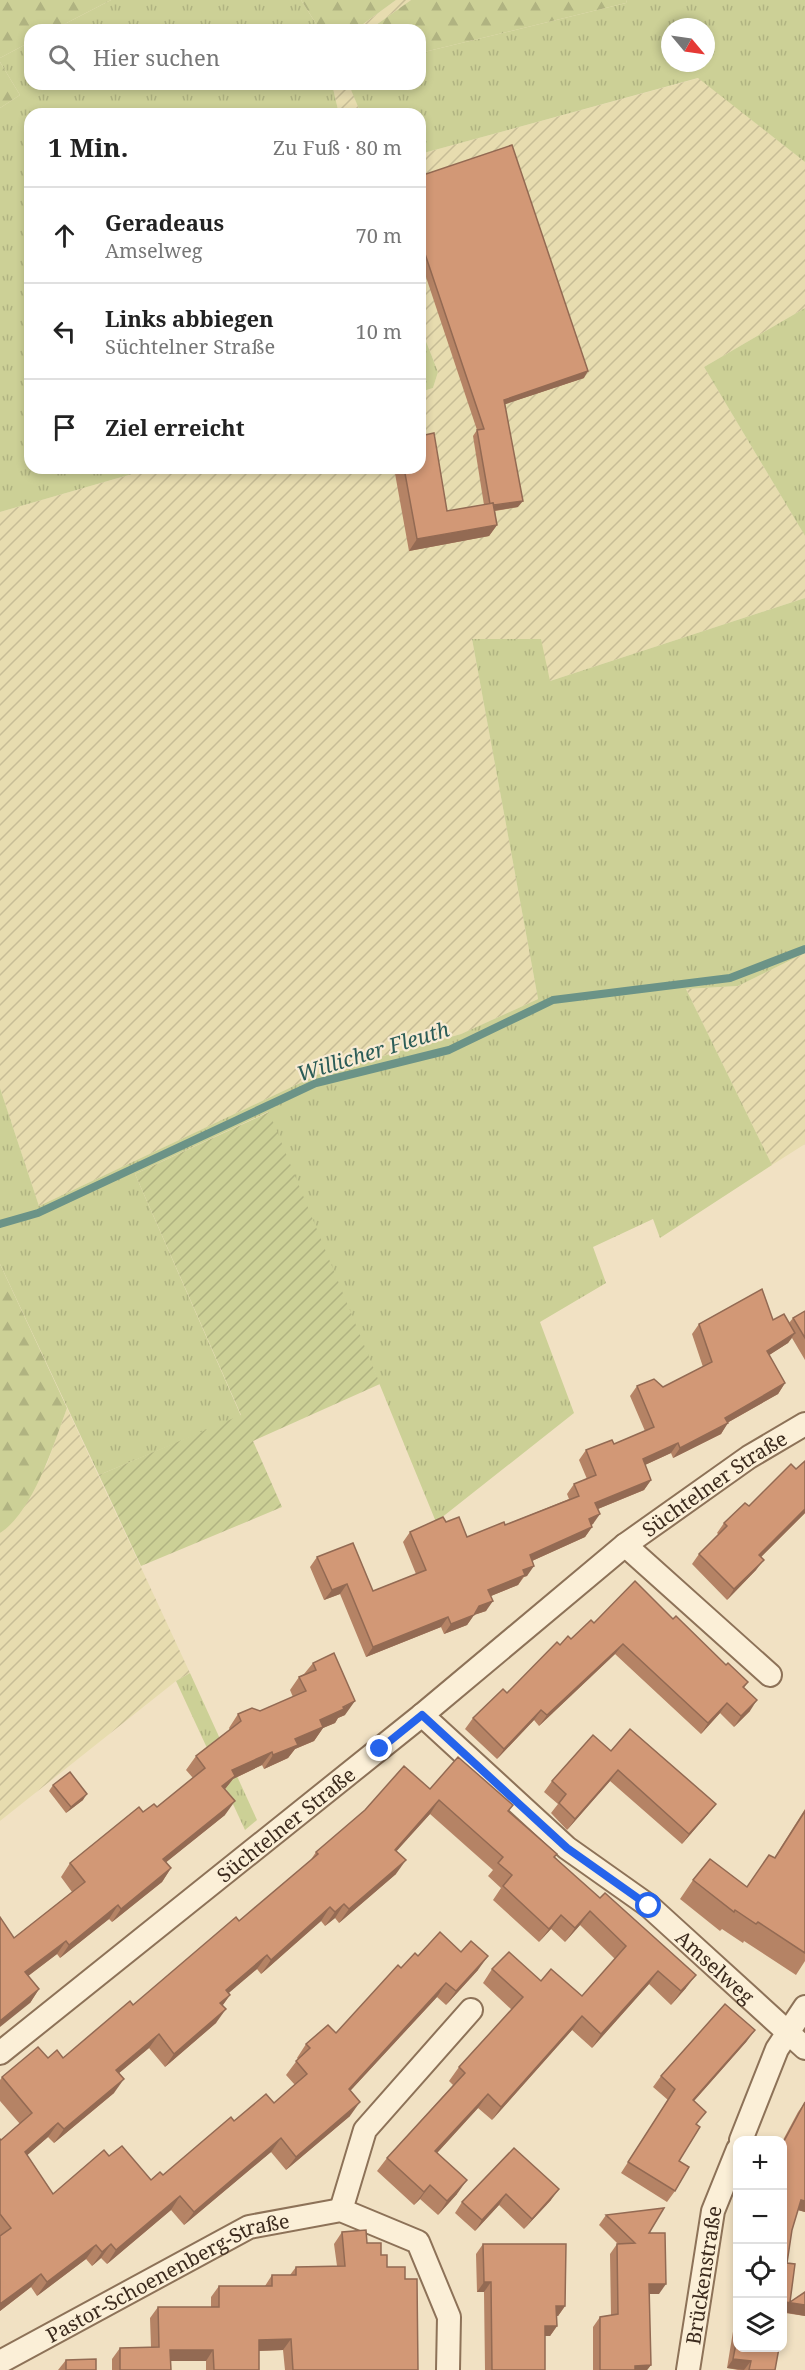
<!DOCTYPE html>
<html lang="de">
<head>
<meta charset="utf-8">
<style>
  :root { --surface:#fff; --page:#f6f6f6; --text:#222; --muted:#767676; --line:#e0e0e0 }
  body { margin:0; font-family:"Noto Serif",serif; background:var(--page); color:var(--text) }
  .controls { position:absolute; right:18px; bottom:18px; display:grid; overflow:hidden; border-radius:12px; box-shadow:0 3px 9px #0003 }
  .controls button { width:54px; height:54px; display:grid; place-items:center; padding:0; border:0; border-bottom:2px solid var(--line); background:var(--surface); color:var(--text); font:30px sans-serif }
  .compass { position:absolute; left:661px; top:18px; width:54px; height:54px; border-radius:50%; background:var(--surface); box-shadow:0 3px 9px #0003; rotate:119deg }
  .stop { position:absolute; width:18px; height:18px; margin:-14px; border:4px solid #2563eb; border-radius:50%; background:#fff }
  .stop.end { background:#2563eb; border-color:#fff; box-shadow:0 2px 6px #0008 }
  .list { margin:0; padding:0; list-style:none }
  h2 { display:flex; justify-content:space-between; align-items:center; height:78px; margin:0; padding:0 24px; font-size:26px }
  h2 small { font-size:20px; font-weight:400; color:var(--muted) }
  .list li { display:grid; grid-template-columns:39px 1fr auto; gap:18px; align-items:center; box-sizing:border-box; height:96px; padding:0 24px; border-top:2px solid var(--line) }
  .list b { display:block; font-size:22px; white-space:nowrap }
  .list p { margin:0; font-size:20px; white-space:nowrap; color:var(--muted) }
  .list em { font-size:20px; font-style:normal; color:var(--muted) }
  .icon { flex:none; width:33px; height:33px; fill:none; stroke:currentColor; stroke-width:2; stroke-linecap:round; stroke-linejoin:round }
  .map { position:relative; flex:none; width:805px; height:2370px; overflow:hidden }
  .search { position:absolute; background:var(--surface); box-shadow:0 3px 9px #0003; left:24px; top:24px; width:402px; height:66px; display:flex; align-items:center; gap:15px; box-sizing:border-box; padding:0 21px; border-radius:18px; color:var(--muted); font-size:22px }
  .panel { position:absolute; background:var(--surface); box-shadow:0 3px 9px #0003; left:24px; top:108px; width:402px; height:366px; border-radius:18px }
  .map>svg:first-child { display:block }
  .farmland { fill:url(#farmland-furrows) }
  .grass { fill:url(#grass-tufts); fill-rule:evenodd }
  .forest { fill:url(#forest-firs) }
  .garden { fill:url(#garden-furrows) }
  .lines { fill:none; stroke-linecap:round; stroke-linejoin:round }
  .stream { stroke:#6b9387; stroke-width:8 }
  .minor-casing { stroke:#8d7258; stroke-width:26 }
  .minor { stroke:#fbefd7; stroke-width:22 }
  .wall { fill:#b58365 }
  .shaded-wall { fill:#936a53 }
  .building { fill:#d29876; stroke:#936a53; stroke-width:1.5 }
  .route { stroke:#2563eb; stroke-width:8 }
  .labels { text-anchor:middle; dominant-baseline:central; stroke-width:4.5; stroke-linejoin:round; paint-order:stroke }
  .street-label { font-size:20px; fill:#3b2a1d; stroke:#f8ebd3 }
  .water-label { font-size:21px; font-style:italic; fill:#2b5c57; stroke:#f8ebd3 }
</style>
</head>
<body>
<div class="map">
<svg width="805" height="2370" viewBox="0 0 805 2370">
  <defs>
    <pattern id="farmland-furrows" width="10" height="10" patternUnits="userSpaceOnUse" patternTransform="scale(1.5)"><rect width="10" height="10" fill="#e7dcaf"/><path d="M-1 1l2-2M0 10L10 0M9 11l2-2" fill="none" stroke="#c7bd96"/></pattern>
    <pattern id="grass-tufts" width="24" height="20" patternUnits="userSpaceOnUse" patternTransform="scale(1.5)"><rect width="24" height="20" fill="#ccd096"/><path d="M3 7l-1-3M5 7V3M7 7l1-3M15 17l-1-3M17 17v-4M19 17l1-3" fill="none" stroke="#b0b381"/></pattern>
    <pattern id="forest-firs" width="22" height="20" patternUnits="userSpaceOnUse" patternTransform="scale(1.5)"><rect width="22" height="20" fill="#ccd096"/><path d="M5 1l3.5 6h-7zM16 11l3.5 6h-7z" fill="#b0b381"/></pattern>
    <pattern id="garden-furrows" width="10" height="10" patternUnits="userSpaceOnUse" patternTransform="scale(1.5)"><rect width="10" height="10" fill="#ccd096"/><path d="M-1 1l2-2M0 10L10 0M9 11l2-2" fill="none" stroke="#b0b381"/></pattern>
  </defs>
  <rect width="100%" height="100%" fill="#f1e1c3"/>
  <g class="farmland">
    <path d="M396,0h15l-42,30h-14z"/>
    <path d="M699,78l106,84v146l-101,59 101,169v62l-255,83 -78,-42 66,360 -77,35 -142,40 -280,132 -39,-118v-576l153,-44h267v-76l13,-4 5,-16 -18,-46v-172z"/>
    <path d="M332,84h17l12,30h-22z"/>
    <path d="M805,953v191l-33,21 -86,-176 52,-3z"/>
    <path d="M67,1408l123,265 -14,8 -176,140v-288l47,-69z"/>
  </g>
  <g class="grass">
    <path d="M111,0h190l19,30h-267z"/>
    <path d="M627,0h178v162l-107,-84 -278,76v-40h-59l-12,-29 71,-1v-31l206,-50zM670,27h36v36h-36z"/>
    <path d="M30,42v42h302l7,30h-309v354h123l-153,44v-404l20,-13 -20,-33v-4z"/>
    <path d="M805,308v228l-101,-169z"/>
    <path d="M420,326l18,46 -5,16 -13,4z"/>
    <path d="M805,598v355l-67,33 -52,3 86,176 -112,73 -7,-19 -60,28 13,36 -66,39 34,91 -138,109 -168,-410 -133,62 106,242 -142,59 -99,-211v-176l39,118 280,-132 142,-40 77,-35 -66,-360h69l9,42z"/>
    <path d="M190,1673l67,147 -12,10 -69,-149z"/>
  </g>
  <g class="forest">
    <path d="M0,0h111l-58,30h-23v12l-30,16z"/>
    <path d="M301,0h95l-41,30h-35z"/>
    <path d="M411,0h216l-1,3 -206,50v-23h-51z"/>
    <path d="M0,62l20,33 -20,13z"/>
    <path d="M0,1264l67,144c-13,36 -34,104 -67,125z"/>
  </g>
  <path class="garden" d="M269,1112l111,272 -127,57 29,66 -141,59 -42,-91 142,-60 -106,-241z"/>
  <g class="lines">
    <path class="stream" d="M0,1224l38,-11 278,-130 133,-33 104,-50 177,-22 75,-29"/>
    <defs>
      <g id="minor">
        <path d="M625,1545l145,130"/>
        <path id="s1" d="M422,1715l145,133 82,58 156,142"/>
        <path id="s2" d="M0,2053l422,-338 203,-170 124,-88 56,-33"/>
        <path d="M741,2140l36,-91 28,-42"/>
        <path d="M341,2210l24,-80 106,-120"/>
        <path id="s3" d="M0,2362l249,-135 92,-17 77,32 31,75 -1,53"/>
        <path id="s4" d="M688,2370l25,-159 25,-62"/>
      </g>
    </defs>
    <use href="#minor" class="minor-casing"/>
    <use href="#minor" class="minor"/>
  </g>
  <g class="wall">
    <path d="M420,176l164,202 -79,26 13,103 -23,4 2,14 -8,11 -80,15 -15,-83h26l27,43 37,-6 -11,-69 4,-6 -57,-171z"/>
    <path d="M805,1311v49l-13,-22 -4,5 -19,12 16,28 -7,11 -51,29 -6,11 -48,24 -2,-5 -26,12 6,15 -7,10 -46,19 -5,15 -2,1 1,2 -7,10 -53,24 -5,15 -3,1 -6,8 -27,11 -5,15 -12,4 -7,10 -23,9 -3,-7 -75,30 -26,-63 -16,6 -14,-33 7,-10 56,34 43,-17 -13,-32 7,-10 36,-10 21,15 38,-12 64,-26 -2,-5 7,-10 13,-5 -8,-19 7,-10 28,-6 31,-13 -15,-35 7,-10 26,1 40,-20 -11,-33 7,-10 74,-4 16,3 4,-5z"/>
    <path d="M805,1461v52l-44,44 -5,13 -29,30 -35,-36 7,-10 20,-19 -2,-2 7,-10 25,-17 47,-37z"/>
    <path d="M673,1619l53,46 22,17 -4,6 6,23 -16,16 -14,-14 -19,21 -86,-80 -76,72 -5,-6 -37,39 -32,-30 8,-11 34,-25 53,-48 11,-6 23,-16z"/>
    <path d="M313,1663l32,52 -7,3 -3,5 -12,5 -9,13 -19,8 -7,9 -24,11 -2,-4 -29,14 -8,10v26l-59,47 5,6 -9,14 -50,40 -3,-3 -49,39 -3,-4 -29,22 11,13 -9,14 -16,-65 58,-46 -11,-15 9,-14 73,-51 14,-5 36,-29 -7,-8 10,-14 34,-26 -1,-2 9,-14 22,-3 33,-14 -3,-7 9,-13 5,-3z"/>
    <path d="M611,1751l97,63 -26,30 -72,-63 -43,49 -16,-17 7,-9 -14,-12 8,-11z"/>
    <path d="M53,1785l30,15 -17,13 -17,-22z"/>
    <path d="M430,1789l79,22 177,177 -15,17 -22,-21 -57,64 -20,-18 -80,90 -14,-12 -41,45 20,41 -19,21 -18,-16 -6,6 -37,-34 10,-13 66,-73 -4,-4 10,-14 53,-57 -29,-27 9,-14 49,12 41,15 33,-37 -35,-34 -15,17 -14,-13 -12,13 -46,-42 8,-12 -13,-12 5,-6 -63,-56 -34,37v23l-57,49 -4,-5 -10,8 -4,-5 -60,53 -4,-5 -29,24 2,2 -8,11 -6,17 -51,44 -16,-19 -30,25 -5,20 -60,50 -6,-6 -21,18 26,39 56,-38 42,24 12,-5 71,-54 40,-18 21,-18 -9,-10 12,-16 -1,-1 9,-14 30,-11 65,-65 17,-12 60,14 -32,35 -9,-8 -87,94v25l-64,54 -15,-18 -87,73 -13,-15 -64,54 -6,-6 -9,8 -6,-7 -49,37 -6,-9 -31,24v-172l1,1 19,-16 -20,-23v-21l2,-3 46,-19h15l70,-53 106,-84 71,-60 6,-9z"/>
    <path d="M805,1809v152l-9,14 -52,-34 -1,2 -21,-14 -2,2 -40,-32 13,-19 54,7 27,-29z"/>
    <path d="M747,2041l-53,60 3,24 -18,36 -4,30 -8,11 -46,-29 47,-73 -15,-13 8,-11z"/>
    <path d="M805,2102v110l-7,-2 -6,20 -5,33 3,39 15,-10v24l-20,-3 -2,13v-186l15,-28z"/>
    <path d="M514,2148l37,52 -27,29 -25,-24 -24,26 -20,-18 7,-11z"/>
    <path d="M606,2215l43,18 10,61h-10l2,71 -4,5h-54v-43l7,-10 11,-2 -1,-61 7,-10h1l-19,-19z"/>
    <path d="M342,2232l25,11 14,12 6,12 18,12 13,91h-133l-2,-20 -24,1v19h-53v-9h-35v9h-59v-11l8,-11 31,-1 -1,-29 8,-11h53v-10l8,-11h46l7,-11h18l6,-8 41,-1 -3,-22z"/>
    <path d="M483,2244l82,62 -7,10h-1v10l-7,10h-5v34h-60l-1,-78h-7l-1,-38z"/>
    <path d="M738,2301v47l37,22h-37l-11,-2z"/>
    <path d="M66,2360l30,10h-38z"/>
  </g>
  <g class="shaded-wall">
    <path d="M588,371l-4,7 -84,28 4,-6z"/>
    <path d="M523,501l-5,6 -32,5 4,-6z"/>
    <path d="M497,525l-8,11 -80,15 8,-12z"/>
    <path d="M795,1333l-7,10 -28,18 7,-10z"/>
    <path d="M785,1383l-7,11 -60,34 10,-5 -7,11 -48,24 7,-10 45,-30z"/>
    <path d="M678,1443l-7,10 -35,16 7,-10z"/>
    <path d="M651,1480l-7,10 -56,23 7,-10z"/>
    <path d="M805,1509v4l-53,53 7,-11z"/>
    <path d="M600,1514l-7,10 -11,5 7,-10z"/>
    <path d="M592,1527l-7,10 -62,28 7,-10z"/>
    <path d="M764,1560l-8,10 -29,30 7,-11z"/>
    <path d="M534,1566l-7,10 -4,1 -5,8 -37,15 7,-10 35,-20z"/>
    <path d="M347,1584l-7,10 -16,6 8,-10z"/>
    <path d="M493,1601l-7,10 -12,4 -7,10 -23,9 7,-10 28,-18z"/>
    <path d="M448,1617l-7,10 -75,30 7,-10z"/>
    <path d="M623,1644l-8,10 -76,72 8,-11z"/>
    <path d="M757,1700l-7,11 -16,16 7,-11z"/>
    <path d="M355,1701l-10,14 -7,3 -3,5 -12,5 -9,13 -19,8 -7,9 -24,11 9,-14 47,-35z"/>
    <path d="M727,1703l-7,10 -19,21 7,-11z"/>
    <path d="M541,1710l-7,10 -37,39 7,-10z"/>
    <path d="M272,1752l-10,13 -29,14 -8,10 -3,-3 10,-16z"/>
    <path d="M618,1770l-8,11 -43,49 8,-11z"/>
    <path d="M87,1794l-4,6 -17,13 5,-6z"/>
    <path d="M439,1800l-9,14 -45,50 10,-14z"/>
    <path d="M235,1801l-10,14 -71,57 9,-13z"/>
    <path d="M716,1804l-8,10 -26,30 7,-10z"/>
    <path d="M406,1860l-10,14 -57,49 10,-14z"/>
    <path d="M171,1868l-9,14 -50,40 9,-13z"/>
    <path d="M344,1904l-9,14 -10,8 10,-14z"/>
    <path d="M118,1905l-9,14 -49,39 9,-13z"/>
    <path d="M330,1907l-9,14 -60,53 10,-14z"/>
    <path d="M590,1911l-10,14 -15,17 10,-14z"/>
    <path d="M561,1915l-10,14 -12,13 10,-13z"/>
    <path d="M66,1941l-9,13 -42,32 10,-14z"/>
    <path d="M267,1955l-10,14 -41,35 10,-14z"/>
    <path d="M488,1956l-10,14 -32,35 10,-14z"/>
    <path d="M658,1971l-9,13 -57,64 9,-14z"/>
    <path d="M696,1975l-10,13 -15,17 10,-14z"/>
    <path d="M446,1983l-9,14 -98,106 10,-14z"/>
    <path d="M39,1989l-9,14 -30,24v-6z"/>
    <path d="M230,1995l-10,14v-6z"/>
    <path d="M226,2009l-10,14 -51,44 9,-13z"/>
    <path d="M582,2016l-10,14 -80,90 9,-13z"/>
    <path d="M755,2030l-8,11 -62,70 8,-11z"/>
    <path d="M159,2034l-10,14 -43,36 10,-14z"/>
    <path d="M124,2079l-10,14 -60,50 10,-14z"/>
    <path d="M488,2094l-10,14 -52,57 9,-14z"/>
    <path d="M360,2102l-10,14 -64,54 10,-13z"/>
    <path d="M58,2123l-10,14 -33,29 10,-14z"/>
    <path d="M281,2138l-10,14 -87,73 10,-13z"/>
    <path d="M467,2180l-10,14 -19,21 9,-14z"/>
    <path d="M430,2185l-10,14 -6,6 10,-13z"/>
    <path d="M559,2189l-8,11 -27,29 8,-10z"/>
    <path d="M506,2194l-7,11 -24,26 7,-11z"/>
    <path d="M180,2196l-9,14 -64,54 9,-14z"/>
    <path d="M801,2200l4,1v11l-11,-3z"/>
    <path d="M111,2244l-10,14 -9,8 10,-14z"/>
    <path d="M96,2245l-10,14 -49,37 10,-14z"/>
    <path d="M41,2274l-10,13 -31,24v-7z"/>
    <path d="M484,2282h7l-7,10h-7z"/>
    <path d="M649,2284h17l-7,10h-17z"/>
    <path d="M786,2302l19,3v11l-22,-4z"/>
    <path d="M556,2306h9l-7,10h-9z"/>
    <path d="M545,2326h12l-7,10h-12z"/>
    <path d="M291,2339l-8,11 -32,1 8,-11z"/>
    <path d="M170,2350h43l-7,11h-43z"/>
    <path d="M733,2359l18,2 -7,9 -17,-2z"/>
    <path d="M651,2365l-4,5h-16l4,-4z"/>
  </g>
  <g class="building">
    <path d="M512,145l76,226 -84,29 19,101 -29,4 -1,-2 -3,1 -13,-74 7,-1 -64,-190v-63z"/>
    <path d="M434,433l13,78 46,-8 4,22 -80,14 -13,-71h16v-32z"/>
    <path d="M762,1289l11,31 11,-6 11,19 -28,18 18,32 -60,35 3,5 -48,25 -2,-5 -35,16 8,21 -56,23 5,11 -11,5 3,8 -62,28 4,11 -11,4 2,5 -37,15 5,11 -14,5 -5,9 -23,9 -3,-7 -75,30 -26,-63 -15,6 -15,-33 36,-14 20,48 53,-21 -16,-38 33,-15 3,5 13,-5 8,20 37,-15 1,3 74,-29 -5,-12 22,-9 -10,-25 26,-10 2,4 40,-17 -17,-41 17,-7 9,8 49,-25 -13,-38z"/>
    <path d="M805,1311v27l-12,-20z"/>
    <path d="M805,1461v48l-46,46 5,5 -30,29 -35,-35 28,-28 -3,-3 21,-20 4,3 42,-42 5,5z"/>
    <path d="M635,1581l38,38 3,-3 50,49 2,-2 20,19 -5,5 14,13 -16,16 -14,-13 -19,20 -85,-79 -76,71 -6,-5 -37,39 -31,-31 30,-29 4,4 50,-51 3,3 8,-9 3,3 20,-19 3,3z"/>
    <path d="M334,1653l21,48 -12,6 1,2 -24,11 3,7 -28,12 3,6 -25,10 -1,-3 -40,18 3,6 -13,10 13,15 -72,58 8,9 -50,41 -3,-4 -49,40 -3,-4 -41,31 14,17 -39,32v-104l14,21 71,-56 -15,-19 69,-56 4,5 11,-8 3,3 48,-39 -9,-12 45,-35 -3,-7 14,-6 8,3 46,-20 -7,-14 17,-7 -3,-7z"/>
    <path d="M630,1729l86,75 -27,30 -71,-64 -43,49 -16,-16 7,-9 -14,-13 41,-46 18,16z"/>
    <path d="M458,1757l55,48 -5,6 49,43 -3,3 46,41 5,-5 91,82 -15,16 -23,-20 -57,63 -19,-18 -81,91 -13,-13 -53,57 32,29 -20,21 -17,-16 -6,7 -37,-34 78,-85 -6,-6 64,-70 -31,-28 17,-17 32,29 10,-12 31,27 44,-50 -36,-35 -15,17 -14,-13 -12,14 -46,-43 9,-11 -14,-12 5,-6 -64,-57 -44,50 11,10 -57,49 -5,-5 -9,8 -5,-5 -59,53 -4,-5 -41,35 4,5 -10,8 6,6 -52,45 -15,-20 -43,36 8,9 -60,50 -6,-6 -33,29 28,42 51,-44 5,6 13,-10 29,34 9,-8 3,3 68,-58 3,4 32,-27 8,9 18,-16 15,-13 -11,-13 14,-13 -4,-4 22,-19 8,8 62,-68 3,3 14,-15 3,3 22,-24 21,20 10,-11 17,15 -32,35 -10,-8 -97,106 11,13 -64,55 -15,-19 -87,74 -14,-16 -64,54 -5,-6 -9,8 -6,-7 -49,37 -6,-8 -41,30v-68l11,-8 -11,-14v-75l1,1 31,-27 -30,-36 36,-30 10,11 9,-8 6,8 67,-57 3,4 103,-88 3,4 79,-67 -2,-2 49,-42 39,-44 26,23z"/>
    <path d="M70,1772l17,22 -16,13 -18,-22z"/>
    <path d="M805,1811v142l-47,-31 -2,2 -21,-14 -1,2 -41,-32 17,-21 37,28 22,-32 6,3z"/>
    <path d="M725,2004l30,26 -62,70 13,12 -10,12 4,3 -21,34 10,6 -14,24 -47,-29 47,-73 -14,-13z"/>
    <path d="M805,2102v99l-4,-1 -9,30 -5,33 8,1 -5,38 15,-10v13l-19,-3 -3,24v-183z"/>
    <path d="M514,2148l45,41 -27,30 -26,-25 -24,26 -20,-18z"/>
    <path d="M664,2208l-15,25h16l1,51h-17l2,81 -16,1v4h-35v-53l18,-3 -1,-70 18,-1 -29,-28z"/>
    <path d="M366,2230l1,13h14v12h6v12h18v12h12l1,91h-125l-2,-31 -32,1v30h-45l-1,-20h-43l1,20h-51v-22l39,-1 -1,-40h61v-21h53v-11h24v-8l49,-1 -3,-34z"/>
    <path d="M483,2244h83l-1,62h-9l1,20h-12v44h-53l-1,-88h-7z"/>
    <path d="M738,2333v15h41l-4,22h-26l2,-9 -18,-2z"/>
    <path d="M96,2359v11h-30v-10z"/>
  </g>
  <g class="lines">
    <path class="route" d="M380,1749l42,-34 145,133 82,58"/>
  </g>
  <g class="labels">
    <g class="street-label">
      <text stroke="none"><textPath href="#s2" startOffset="914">Süchtelner Straße</textPath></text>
      <text stroke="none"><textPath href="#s2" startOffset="366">Süchtelner Straße</textPath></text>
      <text stroke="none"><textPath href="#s1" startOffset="387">Amselweg</textPath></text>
      <text stroke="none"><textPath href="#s4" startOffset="96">Brückenstraße</textPath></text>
      <text stroke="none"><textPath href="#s3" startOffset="189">Pastor-Schoenenberg-Straße</textPath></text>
    </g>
    <g class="water-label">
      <text transform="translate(373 1051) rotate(-17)">Willicher Fleuth</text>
    </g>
  </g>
</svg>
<div class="controls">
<button>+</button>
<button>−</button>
<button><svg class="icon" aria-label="locate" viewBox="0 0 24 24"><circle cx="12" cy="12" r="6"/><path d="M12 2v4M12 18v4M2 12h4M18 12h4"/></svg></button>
<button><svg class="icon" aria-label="layers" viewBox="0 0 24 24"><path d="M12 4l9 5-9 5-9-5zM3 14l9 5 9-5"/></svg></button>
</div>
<svg class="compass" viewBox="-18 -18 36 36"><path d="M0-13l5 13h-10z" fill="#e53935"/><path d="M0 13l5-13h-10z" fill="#767676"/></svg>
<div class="stop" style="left:649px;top:1906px"></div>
<div class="stop end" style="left:380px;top:1749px"></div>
<div class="search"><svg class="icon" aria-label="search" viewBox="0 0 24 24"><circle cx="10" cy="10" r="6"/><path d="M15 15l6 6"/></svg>Hier suchen</div>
<section class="panel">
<h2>1 Min.<small>Zu Fuß · 80 m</small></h2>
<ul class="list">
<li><svg class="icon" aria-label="ahead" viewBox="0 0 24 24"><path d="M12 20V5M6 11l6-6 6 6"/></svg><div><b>Geradeaus</b><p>Amselweg</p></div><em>70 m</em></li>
<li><svg class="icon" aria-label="left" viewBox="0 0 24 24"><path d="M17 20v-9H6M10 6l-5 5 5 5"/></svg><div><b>Links abbiegen</b><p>Süchtelner Straße</p></div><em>10 m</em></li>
<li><svg class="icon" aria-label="arrive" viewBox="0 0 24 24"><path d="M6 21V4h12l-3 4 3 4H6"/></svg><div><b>Ziel erreicht</b></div></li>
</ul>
</section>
</div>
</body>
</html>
